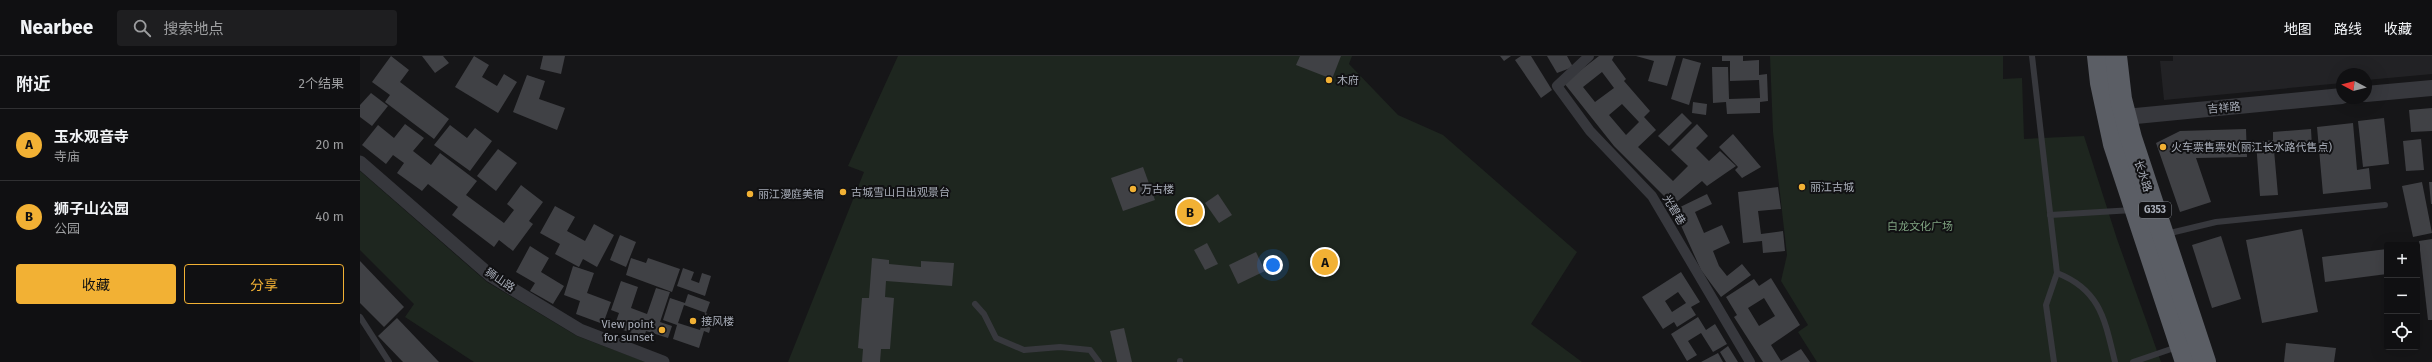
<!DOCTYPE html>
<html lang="zh">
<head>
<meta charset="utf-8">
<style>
  :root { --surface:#101012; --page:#1e1e20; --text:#f1f3f6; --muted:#9c9d9f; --line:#303032; --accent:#f2b134 }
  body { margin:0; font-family:"Fira Sans","Noto Sans SC",sans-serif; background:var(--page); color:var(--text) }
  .controls { position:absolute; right:12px; bottom:12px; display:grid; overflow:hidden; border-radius:4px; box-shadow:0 4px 16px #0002 }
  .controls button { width:36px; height:36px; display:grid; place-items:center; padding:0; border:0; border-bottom:1px solid var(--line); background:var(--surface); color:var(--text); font:20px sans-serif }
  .compass { position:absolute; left:1976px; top:12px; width:36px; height:36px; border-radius:50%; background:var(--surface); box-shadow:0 4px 16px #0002; rotate:277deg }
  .you { position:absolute; left:913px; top:209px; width:14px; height:14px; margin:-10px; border:3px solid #fff; border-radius:50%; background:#1a73e8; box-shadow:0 0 0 6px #1a73e833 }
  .badge { display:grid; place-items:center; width:26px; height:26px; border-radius:50%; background:var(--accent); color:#111; font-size:13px; font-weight:700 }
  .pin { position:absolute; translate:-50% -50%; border:2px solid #fff; box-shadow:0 1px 4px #0006 }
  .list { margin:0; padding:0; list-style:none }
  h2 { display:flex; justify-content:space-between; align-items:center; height:52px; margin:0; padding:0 16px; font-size:17px }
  h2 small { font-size:13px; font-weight:400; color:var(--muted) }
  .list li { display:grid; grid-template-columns:26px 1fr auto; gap:12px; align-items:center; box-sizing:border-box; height:72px; padding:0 16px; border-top:1px solid var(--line) }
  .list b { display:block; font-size:15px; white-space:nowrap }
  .list p { margin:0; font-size:13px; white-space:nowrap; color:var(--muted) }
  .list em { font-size:13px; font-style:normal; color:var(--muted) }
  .actions { display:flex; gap:8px; padding:12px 16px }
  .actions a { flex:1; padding:9px 0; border:1px solid var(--accent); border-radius:4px; text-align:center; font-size:14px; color:var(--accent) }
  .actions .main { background:var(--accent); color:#111 }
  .icon { flex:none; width:22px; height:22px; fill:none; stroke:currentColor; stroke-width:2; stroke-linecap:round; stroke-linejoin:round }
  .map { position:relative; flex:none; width:2072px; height:306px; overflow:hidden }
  header { display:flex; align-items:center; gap:24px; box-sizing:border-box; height:56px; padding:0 20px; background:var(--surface); border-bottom:1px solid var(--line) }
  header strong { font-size:19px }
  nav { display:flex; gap:22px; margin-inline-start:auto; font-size:14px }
  .search { width:280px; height:36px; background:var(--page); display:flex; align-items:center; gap:10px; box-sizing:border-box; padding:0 14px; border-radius:4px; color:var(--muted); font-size:15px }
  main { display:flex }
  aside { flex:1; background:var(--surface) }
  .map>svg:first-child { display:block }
  .built { fill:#222225 }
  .green { fill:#1e261f }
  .building { fill:#404145; fill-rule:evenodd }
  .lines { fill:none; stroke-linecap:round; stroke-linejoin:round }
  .service { stroke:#37383d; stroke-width:6 }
  .pedestrian { stroke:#37383d; stroke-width:10 }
  .minor { stroke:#37383d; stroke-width:13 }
  .tertiary { stroke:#37383d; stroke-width:16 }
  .trunk { stroke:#5b5e65; stroke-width:22 }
  .poi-dot { fill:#f2b134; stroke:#111113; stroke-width:1.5 }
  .labels { text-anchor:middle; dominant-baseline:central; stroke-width:4; stroke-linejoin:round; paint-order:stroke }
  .shield { fill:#111113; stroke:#7b7e86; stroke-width:1 }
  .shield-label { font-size:10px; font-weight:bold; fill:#a8adb8 }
  .poi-label { font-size:11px; fill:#a8adb8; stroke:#111113; text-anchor:start }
  .street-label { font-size:11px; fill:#a8adb8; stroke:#111113 }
  .park-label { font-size:11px; fill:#7fa381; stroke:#111113 }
</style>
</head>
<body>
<header>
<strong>Nearbee</strong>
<div class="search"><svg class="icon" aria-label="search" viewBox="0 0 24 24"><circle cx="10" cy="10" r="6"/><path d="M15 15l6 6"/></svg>搜索地点</div>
<nav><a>地图</a><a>路线</a><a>收藏</a></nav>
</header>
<main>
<aside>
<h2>附近<small>2个结果</small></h2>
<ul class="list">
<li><span class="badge">A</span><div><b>玉水观音寺</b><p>寺庙</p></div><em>20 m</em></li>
<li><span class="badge">B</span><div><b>狮子山公园</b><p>公园</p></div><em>40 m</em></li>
</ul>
<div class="actions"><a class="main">收藏</a><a>分享</a></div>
</aside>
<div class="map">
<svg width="2072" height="306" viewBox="0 0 2072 306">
  <rect width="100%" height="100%" fill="#161618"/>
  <path class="built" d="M1813,0h259v18l-66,6v-6h-24v9l-178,17 -4,-39h13z"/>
  <g class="green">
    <path d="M538,0h454l-3,8 49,51 45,20 134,117 -46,72 51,38h-794l76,-190 -16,-6z"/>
    <path d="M1410,0h233v23l19,-1 2,61 60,-3 33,103 44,123h-344l-19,-30 10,-7 -27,-44 6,-26 -14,-123z"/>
    <path d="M0,115l127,111 90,54 69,26h-172l-69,-45 9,-13 -54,-54z"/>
  </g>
  <g class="building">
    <path d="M31,0l18,14 -9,12 49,37 -15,20 -49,-37 5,-7 -18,-13z"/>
    <path d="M62,0h21l6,7 -14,10z"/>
    <path d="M114,0l15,9 -7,12 15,9 7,-12 13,8 -19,31 -43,-26z"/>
    <path d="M183,0h22l-4,18 -21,-5z"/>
    <path d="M940,0h41l-9,23 -36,-14z"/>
    <path d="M1140,0h11l-7,5z"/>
    <path d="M1161,0h10l21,34 -11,8 -26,-38z"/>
    <path d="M1187,0h20l6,11 -16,6z"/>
    <path d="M1239,0h15l-2,4 14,19 -2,2 26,30 -6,6 12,13 -18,17 35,34 15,-15 -17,-16 26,-26 11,12 -12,12 13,13 11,-10 16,15 -29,20 -5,-5 -29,24 -59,-59 -50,-63zM1242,16l12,16 -19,14 -12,-15zM1262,48l17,18 -13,13 -17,-20z"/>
    <path d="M1276,0h40l-9,30 -19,-5 6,-20z"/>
    <path d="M1362,0h21v5l16,-1v15l8,-1 1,27 -8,1v11l-33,1 -1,-12 -13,1 -1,-36h16l1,32 31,-1 -1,-18 -29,1v-20h-8z"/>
    <path d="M1323,2l18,5 -12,42 -18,-6z"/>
    <path d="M167,19l18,6 -6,18 26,9 -8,22 -44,-18z"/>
    <path d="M11,37l17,13 -16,20 -12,-9v-12z"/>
    <path d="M1333,46l14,2 -1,11 -14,-2z"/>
    <path d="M2072,52v23l-21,1 -2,-22z"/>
    <path d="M1322,57l10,10 -23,23 -11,-10z"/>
    <path d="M2024,62l5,46 -26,3 -5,-46z"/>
    <path d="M1993,67l4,47 12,-2 2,21 -48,5 -6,-67z"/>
    <path d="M45,68l19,14 -11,13 18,14 9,-12 37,28 -11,14 38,28 10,-13 -7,-6 14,-19 22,17 -14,19 4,3 -20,27 -14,-11 -5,7 -42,-32 6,-8 -30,-23 -6,7 -25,-18 7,-10 -11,-8 -7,9 -24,-19 16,-20 16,13z"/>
    <path d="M90,69l17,13 8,-10 17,13 -22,30 -36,-26z"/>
    <path d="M1886,73l1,28 -51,1 15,44 -31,10 -24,-69 24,-12z"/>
    <path d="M1951,73l1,18 -38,3 4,45 -18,1 -4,-54 17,-2v-8z"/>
    <path d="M1373,78l28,33 -19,11 -7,-8 3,-3 -19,-20z"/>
    <path d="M2061,83l3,31 -18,1 -3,-30z"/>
    <path d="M138,93l19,14 -21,28 -19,-15z"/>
    <path d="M783,111l12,33 -32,11 -12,-33z"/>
    <path d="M2062,126l10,51 -19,4 -11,-51z"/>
    <path d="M2069,126h3v22h-1z"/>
    <path d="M1418,131l3,22 -23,2 3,23 22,-3 2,20 -22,2 -1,-12 -19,2 -5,-51z"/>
    <path d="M858,138l14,21 -13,8 -14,-20z"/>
    <path d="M1347,138l5,10 -17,8 9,21 18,-8 8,18 -17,8 6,15 8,10 15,-12 9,11 -30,22 -20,-27 -27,-60z"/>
    <path d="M195,150l20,11 -8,14 18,10 9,-17 20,11 -17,32 -14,-8 -4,8 -24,-13 5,-10 -20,-11z"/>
    <path d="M1942,173l16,83 -56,11 -16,-83z"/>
    <path d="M260,179l16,7 -10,25 -16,-7z"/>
    <path d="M1861,180l20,63 -29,9 -20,-63z"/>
    <path d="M2072,183v81h-4l-9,-79z"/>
    <path d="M847,187l11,21 -13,6 -11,-20z"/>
    <path d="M170,190l19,12 -8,14 23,14 -11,18 -23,-13 5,-8 -19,-11z"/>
    <path d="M2027,193v25l-62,8 -3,-25z"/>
    <path d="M896,196l9,19 -27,13 -9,-19z"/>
    <path d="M271,202l15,5 2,-5 32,11 -8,23 -46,-17z"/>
    <path d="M512,202l17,2v4l32,3v-6l33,2 -2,23 -66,-5 -1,16 9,1 -4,51h-9l-1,13h-18l1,-13 -5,-1 4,-50h7z"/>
    <path d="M0,205l44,46 -20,20 -24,-24z"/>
    <path d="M213,210l21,7 -7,20 24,9 -8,22 -27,-10 4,-13 -16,-6z"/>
    <path d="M323,212l11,4 -3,8 8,3 3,-10 9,3 -6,20 -28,-10z"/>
    <path d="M1321,216l19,30 -9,5 5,8 -19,12 -3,-5 -11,7 -21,-32zM1318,236l8,11 -14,9 -7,-11z"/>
    <path d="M1411,222l29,47 -29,20 10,16 20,-12 9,13h-47l-29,-45 3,-2 -11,-18 28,-18 5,7zM1404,242l11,18 -16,10 -11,-18z"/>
    <path d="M261,225l17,6 -7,21 16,6 9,-26 14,4 -10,30 12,4 -4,12 -22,-7 -2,6 -30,-10 5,-14 -8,-3z"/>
    <path d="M328,238l22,8 -4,11 -22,-8 -6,18 22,7 5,-17 9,3 -5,17 -5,-2 -5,17 -26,-9 4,-14 -14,-5 7,-22 15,5z"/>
    <path d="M1338,261l8,13 9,-6 12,20 -14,8 -12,-19 -13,8 9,14 -10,6 -16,-27z"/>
    <path d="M37,262l42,44h-36l-25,-26z"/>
    <path d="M764,272l8,34h-15l-7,-31z"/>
    <path d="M1926,287l50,5 -2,14h-50z"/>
    <path d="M1368,290l10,16h-12l-6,-10z"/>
    <path d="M1358,297l5,9h-22z"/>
  </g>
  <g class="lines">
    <g class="service">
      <path d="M1672,0l25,217 -11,32 8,57"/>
      <path d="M1690,159l83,-5"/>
      <path d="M1806,178l50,-12 169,-17"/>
      <path d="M1697,217c44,17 48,48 58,89"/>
      <path d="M615,248l9,10 12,24 28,12 36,-3 30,3 9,12"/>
      <path d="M0,261l29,45"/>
      <path d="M820,305v1"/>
      <path d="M1773,306l44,-15"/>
    </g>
    <path class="pedestrian" d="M1229,0l-32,30 33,45 62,65 98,166"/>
    <path class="minor" d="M0,106l131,114 89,54 83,32"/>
    <g class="tertiary">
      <path d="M2006,38l66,-6"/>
      <path d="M1755,62l227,-22"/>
    </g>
    <g class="trunk">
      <path d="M1738,0l3,27 13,61 72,218"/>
      <path d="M1756,0l5,43 10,39 74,224"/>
    </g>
  </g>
  <g class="poi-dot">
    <circle cx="969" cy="24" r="4"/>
    <circle cx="1803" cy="91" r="4"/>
    <circle cx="1442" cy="131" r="4"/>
    <circle cx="773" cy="133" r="4"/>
    <circle cx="483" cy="136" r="4"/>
    <circle cx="390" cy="138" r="4"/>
    <circle cx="333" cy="265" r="4"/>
    <circle cx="302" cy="274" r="4"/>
  </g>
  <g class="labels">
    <rect class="shield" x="1779" y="146" width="32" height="16" rx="3"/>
    <g class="shield-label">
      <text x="1795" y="154">G353</text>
    </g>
    <g class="poi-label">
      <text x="977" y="24">木府</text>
      <text x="1811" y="91">火车票售票处(丽江长水路代售点)</text>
      <text x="1450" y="131">丽江古城</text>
      <text x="781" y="133">万古楼</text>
      <text x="491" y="136">古城雪山日出观景台</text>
      <text x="398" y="138">丽江漫庭美宿</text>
      <text x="341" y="265">接风楼</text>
      <text x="294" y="268" text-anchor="end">View point<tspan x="294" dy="13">for sunset</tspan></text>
    </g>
    <g class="street-label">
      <text transform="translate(1864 52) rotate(-5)">吉祥路</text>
      <text transform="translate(1783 120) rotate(72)">长水路</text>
      <text transform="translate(1314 154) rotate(59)">光碧巷</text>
      <text transform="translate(140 224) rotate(34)">狮山路</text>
    </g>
    <g class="park-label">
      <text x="1560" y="170">白龙文化广场</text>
    </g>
  </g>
</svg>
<div class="controls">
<button>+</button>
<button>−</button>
<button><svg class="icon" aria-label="locate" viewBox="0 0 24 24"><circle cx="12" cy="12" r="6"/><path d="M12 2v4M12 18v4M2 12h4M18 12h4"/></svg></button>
</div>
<svg class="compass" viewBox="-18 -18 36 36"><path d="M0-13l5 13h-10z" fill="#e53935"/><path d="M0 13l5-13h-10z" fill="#9c9d9f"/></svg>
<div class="you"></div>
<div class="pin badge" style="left:965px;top:206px">A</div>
<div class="pin badge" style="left:830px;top:156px">B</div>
</div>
</main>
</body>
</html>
